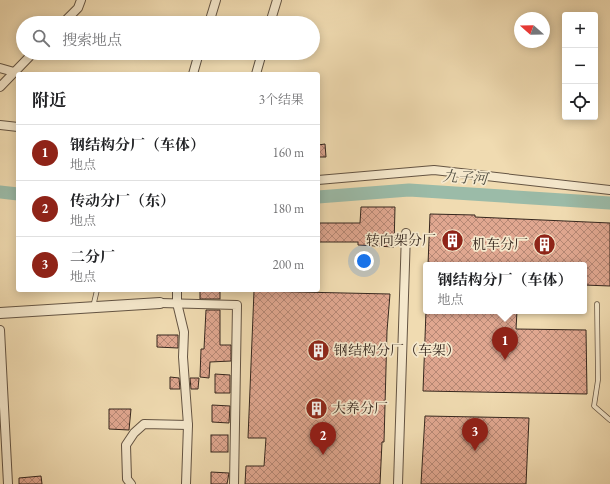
<!DOCTYPE html>
<html lang="zh">
<head>
<meta charset="utf-8">
<style>
  :root { --surface:#fff; --page:#f6f6f6; --text:#202124; --muted:#757577; --line:#e0e0e0; --accent:#8f2418 }
  body { margin:0; font-family:"EB Garamond","Noto Serif SC",serif; background:var(--page); color:var(--text) }
  .controls { position:absolute; right:12px; top:12px; display:grid; overflow:hidden; border-radius:4px; box-shadow:0 2px 10px #0003 }
  .controls button { width:36px; height:36px; display:grid; place-items:center; padding:0; border:0; border-bottom:1px solid var(--line); background:var(--surface); color:var(--text); font:20px sans-serif }
  .compass { position:absolute; left:514px; top:12px; width:36px; height:36px; border-radius:50%; background:var(--surface); box-shadow:0 2px 10px #0003; rotate:290deg }
  .you { position:absolute; left:364px; top:261px; width:14px; height:14px; margin:-10px; border:3px solid #fff; border-radius:50%; background:#1a73e8; box-shadow:0 0 0 6px #1a73e833 }
  .badge { display:grid; place-items:center; width:26px; height:26px; border-radius:50%; background:var(--accent); color:#fff; font-size:13px; font-weight:700 }
  .pin { position:absolute; translate:-50% -33px; filter:drop-shadow(0 1px 2px #0008) }
  .pin::after { content:''; position:absolute; top:21px; width:14px; height:12px; background:inherit; clip-path:polygon(0 0,100% 0,50% 100%) }
  .popup { position:absolute; left:423px; top:262px; width:164px; height:52px; box-sizing:border-box; display:grid; place-content:center; border-radius:4px; background:var(--surface); filter:drop-shadow(0 1px 3px #0005); font-size:13px; white-space:nowrap; color:var(--muted) }
  .popup b { font-size:15px; color:var(--text) }
  .popup::after { content:''; position:absolute; left:50%; top:100%; margin-left:-8px; border:8px solid transparent; border-top-color:var(--surface) }
  .list { margin:0; padding:0; list-style:none }
  h2 { display:flex; justify-content:space-between; align-items:center; height:52px; margin:0; padding:0 16px; font-size:17px }
  h2 small { font-size:13px; font-weight:400; color:var(--muted) }
  .list li { display:grid; grid-template-columns:26px 1fr auto; gap:12px; align-items:center; box-sizing:border-box; height:56px; padding:0 16px; border-top:1px solid var(--line) }
  .list b { display:block; font-size:15px; white-space:nowrap }
  .list p { margin:0; font-size:13px; white-space:nowrap; color:var(--muted) }
  .list em { font-size:13px; font-style:normal; color:var(--muted) }
  .icon { flex:none; width:22px; height:22px; fill:none; stroke:currentColor; stroke-width:2; stroke-linecap:round; stroke-linejoin:round }
  .map { position:relative; flex:none; width:610px; height:484px; overflow:hidden }
  .search { position:absolute; background:var(--surface); box-shadow:0 2px 10px #0003; left:16px; top:16px; width:304px; height:44px; display:flex; align-items:center; gap:10px; box-sizing:border-box; padding:0 14px; border-radius:22px; color:var(--muted); font-size:15px }
  .panel { position:absolute; background:var(--surface); box-shadow:0 2px 10px #0003; left:16px; top:72px; width:304px; height:220px; border-radius:4px }
  .map>svg:first-child { display:block }
  .lines { fill:none; stroke-linecap:round; stroke-linejoin:round }
  .river { stroke:#9bbba8; stroke-width:13 }
  .building { fill:url(#building-cross-hatch); stroke:#36271e }
  .service-casing { stroke:#645443; stroke-width:5.5 }
  .minor-casing { stroke:#645443; stroke-width:10 }
  .tertiary-casing { stroke:#645443; stroke-width:12 }
  .service { stroke:#f5e8cc; stroke-width:4 }
  .minor { stroke:#f5e8cc; stroke-width:8 }
  .tertiary { stroke:#f5e8cc; stroke-width:10 }
  .labels { text-anchor:middle; dominant-baseline:central; stroke-width:3.5; stroke-linejoin:round; paint-order:stroke }
  .poi-label { font-size:14px; fill:#36271e; stroke:#f5e8cc; text-anchor:end }
  .water-label { font-size:15px; font-style:italic; fill:#4f4c40; stroke:#f5e8cc }
</style>
</head>
<body>
<div class="map">
<svg width="610" height="484" viewBox="0 0 610 484">
  <defs>
    <pattern id="building-cross-hatch" width="8" height="8" patternUnits="userSpaceOnUse"><rect width="8" height="8" fill="#e0a790"/><path d="M0 0l8 8M0 8l8-8" fill="none" stroke="#b68875"/></pattern>
  </defs>
  <rect width="100%" height="100%" fill="#f0dbb1"/>
  <filter id="stains"><feTurbulence type="fractalNoise" baseFrequency=".005" numOctaves="4"/><feColorMatrix values="0 0 0 0 .2 0 0 0 0 .09 0 0 0 0 .02 0 0 0 .5 -.17"/></filter>
  <radialGradient id="worn" r=".72"><stop offset=".6" stop-color="#630" stop-opacity="0"/><stop offset="1" stop-color="#630" stop-opacity=".3"/></radialGradient>
  <g class="lines">
    <g class="river">
      <path d="M0,192l18,2"/>
      <path d="M318,197l91,-7 201,13"/>
    </g>
  </g>
  <g class="building">
    <path d="M325,144l1,13h-8v-12z"/>
    <path d="M361,207h34l-1,40 -36,-2v-3h-40v-19h42z"/>
    <path d="M430,214l45,1v2l135,6v63l-26,-1v-20h-156z"/>
    <rect x="200" y="290" width="20" height="9"/>
    <path d="M254,291l136,3 -3,37 -3,111h-2l-2,42h-135l1,-18h18l2,-28h-18z"/>
    <path d="M206,310h14v35h11v16l-21,1 -1,16 -9,-1 1,-28h3z"/>
    <path d="M426,311h91l-1,18 70,1 1,64 -164,-3z"/>
    <path d="M157,335h21v13l-21,-1z"/>
    <path d="M215,374l15,1v18h-15z"/>
    <path d="M170,377l9,1 1,11h-10z"/>
    <path d="M190,378h9l-1,11h-7z"/>
    <path d="M212,405l18,1 -1,17 -17,-1z"/>
    <path d="M109,409h22l-2,21 -20,-1z"/>
    <path d="M425,416l104,2 -3,66h-105z"/>
    <rect x="211" y="435" width="17" height="17"/>
    <path d="M211,472l18,1 -2,11h-16z"/>
    <path d="M41,476l1,8h-23v-6z"/>
  </g>
  <g class="lines">
    <defs>
      <g id="service">
        <path d="M597,304l1,76 -4,26 16,14"/>
        <path d="M93,307l4,-17"/>
      </g>
      <g id="minor">
        <path d="M85,21l4,2"/>
        <path d="M63,23l15,-15 3,-8"/>
        <path d="M209,23l7,-23"/>
        <path d="M270,23l7,-23"/>
        <path d="M0,68l14,4"/>
        <path d="M193,74l6,-21"/>
        <path d="M256,74l6,-21"/>
        <path d="M0,87l33,-34"/>
        <path d="M0,125l18,2"/>
        <path d="M318,180l116,-10 176,20"/>
        <path d="M177,290v13l7,29 -1,25 5,68 -2,59"/>
        <path d="M160,303l77,2 -3,179"/>
        <path d="M0,330l8,154"/>
        <path d="M131,484l-4,-5 -1,-34 8,-12 10,-9 44,1"/>
        <path d="M398,484l8,-251"/>
      </g>
      <path id="tertiary" d="M0,313l160,-10"/>
    </defs>
    <use href="#service" class="service-casing"/>
    <use href="#minor" class="minor-casing"/>
    <use href="#tertiary" class="tertiary-casing"/>
    <use href="#service" class="service"/>
    <use href="#minor" class="minor"/>
    <use href="#tertiary" class="tertiary"/>
  </g>
  <defs>
    <symbol id="building-disc" viewBox="-11 -11 22 22"><circle r="9.5" fill="#8f2418" stroke="#f5e8cc"/><path d="M-4-6H4V6H1V3H-1V6H-4ZM-2.5-4.3h1.7v1.8h-1.7ZM.8-4.3h1.7v1.8H.8ZM-2.5-1h1.7V.8h-1.7ZM.8-1h1.7V.8H.8Z" fill="#fff"/></symbol>
  </defs>
  <g fill-rule="evenodd">
    <use href="#building-disc" x="440" y="228" width="25" height="25"/>
    <use href="#building-disc" x="532" y="232" width="25" height="25"/>
    <use href="#building-disc" x="306" y="338" width="25" height="25"/>
    <use href="#building-disc" x="304" y="396" width="25" height="25"/>
  </g>
  <g class="labels">
    <g class="poi-label">
      <text x="436" y="240">转向架分厂</text>
      <text x="528" y="244">机车分厂</text>
      <text x="334" y="350" text-anchor="start">钢结构分厂（车架）</text>
      <text x="332" y="408" text-anchor="start">大养分厂</text>
    </g>
    <g class="water-label">
      <text transform="translate(465 177) rotate(4)">九子河</text>
    </g>
  </g>
  <rect width="100%" height="100%" filter="url(#stains)"/>
  <rect width="100%" height="100%" fill="url(#worn)"/>
</svg>
<div class="controls">
<button>+</button>
<button>−</button>
<button><svg class="icon" aria-label="locate" viewBox="0 0 24 24"><circle cx="12" cy="12" r="6"/><path d="M12 2v4M12 18v4M2 12h4M18 12h4"/></svg></button>
</div>
<svg class="compass" viewBox="-18 -18 36 36"><path d="M0-13l5 13h-10z" fill="#e53935"/><path d="M0 13l5-13h-10z" fill="#757577"/></svg>
<div class="you"></div>
<div class="pin badge" style="left:505px;top:360px">1</div>
<div class="popup"><b>钢结构分厂（车体）</b>地点</div>
<div class="pin badge" style="left:323px;top:455px">2</div>
<div class="pin badge" style="left:475px;top:451px">3</div>
<div class="search"><svg class="icon" aria-label="search" viewBox="0 0 24 24"><circle cx="10" cy="10" r="6"/><path d="M15 15l6 6"/></svg>搜索地点</div>
<section class="panel">
<h2>附近<small>3个结果</small></h2>
<ul class="list">
<li><span class="badge">1</span><div><b>钢结构分厂（车体）</b><p>地点</p></div><em>160 m</em></li>
<li><span class="badge">2</span><div><b>传动分厂（东）</b><p>地点</p></div><em>180 m</em></li>
<li><span class="badge">3</span><div><b>二分厂</b><p>地点</p></div><em>200 m</em></li>
</ul>
</section>
</div>
</body>
</html>
